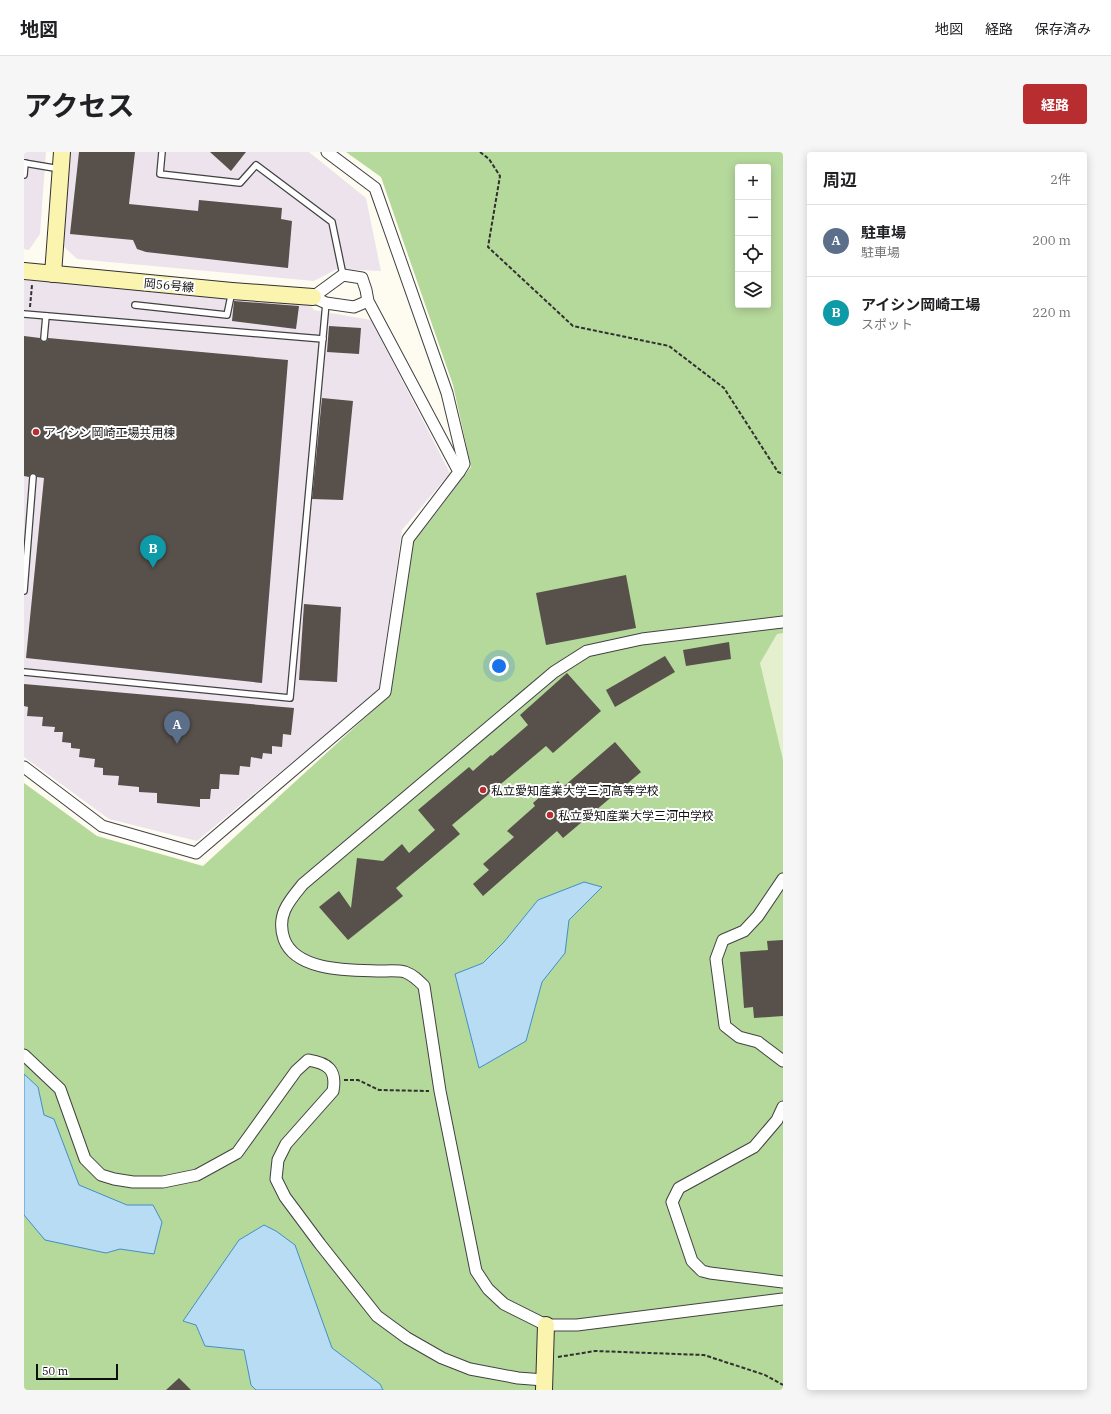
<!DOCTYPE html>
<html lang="ja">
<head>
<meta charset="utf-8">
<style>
  :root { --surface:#fff; --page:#f6f6f6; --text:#202124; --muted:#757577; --line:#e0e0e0; --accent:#b82d30 }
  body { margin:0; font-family:"IBM Plex Serif","Noto Sans JP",serif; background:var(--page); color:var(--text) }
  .controls { position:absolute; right:12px; top:12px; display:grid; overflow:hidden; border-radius:4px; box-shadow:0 2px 10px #0003 }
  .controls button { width:36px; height:36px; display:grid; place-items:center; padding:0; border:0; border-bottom:1px solid var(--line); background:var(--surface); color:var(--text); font:20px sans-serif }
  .scale { position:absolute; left:12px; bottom:10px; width:82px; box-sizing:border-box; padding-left:4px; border:2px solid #0f0f0f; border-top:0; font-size:11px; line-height:14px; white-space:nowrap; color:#0f0f0f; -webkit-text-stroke:3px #fff; paint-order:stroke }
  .you { position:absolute; left:475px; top:514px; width:14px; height:14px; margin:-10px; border:3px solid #fff; border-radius:50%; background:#1a73e8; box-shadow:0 0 0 6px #1a73e833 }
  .badge { display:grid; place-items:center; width:26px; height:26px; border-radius:50%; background:var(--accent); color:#fff; font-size:13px; font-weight:700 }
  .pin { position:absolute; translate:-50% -33px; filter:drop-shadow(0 1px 2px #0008) }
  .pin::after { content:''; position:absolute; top:21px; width:14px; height:12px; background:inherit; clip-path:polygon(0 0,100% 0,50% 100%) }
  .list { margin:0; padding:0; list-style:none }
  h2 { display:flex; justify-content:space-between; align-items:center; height:52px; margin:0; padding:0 16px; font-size:17px }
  h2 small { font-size:13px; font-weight:400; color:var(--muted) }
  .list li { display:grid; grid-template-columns:26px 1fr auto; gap:12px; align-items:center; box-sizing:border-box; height:72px; padding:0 16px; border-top:1px solid var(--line) }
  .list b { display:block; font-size:15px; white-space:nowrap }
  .list p { margin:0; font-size:13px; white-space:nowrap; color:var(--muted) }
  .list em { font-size:13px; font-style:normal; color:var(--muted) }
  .icon { flex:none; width:22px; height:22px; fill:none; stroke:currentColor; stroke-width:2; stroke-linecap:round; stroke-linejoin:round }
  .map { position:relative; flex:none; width:759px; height:1238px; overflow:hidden; border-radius:4px }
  header { display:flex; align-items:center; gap:24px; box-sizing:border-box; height:56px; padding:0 20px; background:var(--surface); border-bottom:1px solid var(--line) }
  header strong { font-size:19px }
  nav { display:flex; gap:22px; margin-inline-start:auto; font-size:14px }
  .intro { display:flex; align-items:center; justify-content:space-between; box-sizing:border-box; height:96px; padding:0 24px }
  h1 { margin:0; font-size:28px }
  .button { padding:10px 18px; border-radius:4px; background:var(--accent); color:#fff; font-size:14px; font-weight:700 }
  main { display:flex; gap:24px; padding:0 24px }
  aside { flex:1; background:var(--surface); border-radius:4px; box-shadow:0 2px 10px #0003 }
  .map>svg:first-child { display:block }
  .industrial { fill:#ece3ed }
  .forest { fill:#b5d89b; fill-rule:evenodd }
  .pitch { fill:#e3efcd }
  .water { fill:#b8dcf3; stroke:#428fc7 }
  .building { fill:#57504b }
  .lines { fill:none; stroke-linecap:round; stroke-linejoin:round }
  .lane-casing { stroke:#424242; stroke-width:8 }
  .street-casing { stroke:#424242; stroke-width:13 }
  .secondary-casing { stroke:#313131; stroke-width:18 }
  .path { stroke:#313131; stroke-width:2; stroke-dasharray:4 2; stroke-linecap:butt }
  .lane { stroke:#fff; stroke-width:5.5 }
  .street { stroke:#fff; stroke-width:11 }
  .secondary { stroke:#fbf4af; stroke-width:16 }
  .poi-dot { fill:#b82d30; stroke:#fff; stroke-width:1.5 }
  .labels { text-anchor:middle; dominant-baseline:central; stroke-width:4; stroke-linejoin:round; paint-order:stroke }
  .street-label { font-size:12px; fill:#0f0f0f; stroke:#fff }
  .poi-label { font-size:12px; fill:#0f0f0f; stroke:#fff; text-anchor:start }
</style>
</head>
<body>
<header>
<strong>地図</strong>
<nav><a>地図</a><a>経路</a><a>保存済み</a></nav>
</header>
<div class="intro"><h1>アクセス</h1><a class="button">経路</a></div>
<main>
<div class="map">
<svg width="759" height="1238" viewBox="0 0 759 1238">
  <rect width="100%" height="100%" fill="#fefcf1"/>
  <g class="industrial">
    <path d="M0,0h22l-6,82 -11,16 -5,-1z"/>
    <path d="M45,0h240l57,46 15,73 -44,-2 -23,12 -237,-22 -15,-14z"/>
    <path d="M0,125l284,24 6,9 57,10 79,153 -48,57 -23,160 -182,151 -88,-22 -85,-62z"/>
  </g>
  <path class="forest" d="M322,0h437v1238h-759v-607l73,53 106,30 188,-172 19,-147 61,-80 -18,-82 -72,-208zM714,15h30v138h-30z"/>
  <path class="pitch" d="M759,481v127l-23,-97 17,-29z"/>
  <g class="water">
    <path d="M560,730l18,5 -33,33 -4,33 -23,29 -16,59 -47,27 -24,-94 28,-11 21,-21 34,-42z"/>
    <path d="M0,922l14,13 6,28 10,4 25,66 48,20h26l9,17 -8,32 -34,-5 -14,4 -61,-13 -21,-25z"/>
    <path d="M240,1073l12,6 19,14 37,103 48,36 3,6h-127l-5,-5 -7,-35 -39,-4 -9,-21 -13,-4 56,-81z"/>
  </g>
  <g class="building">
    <path d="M55,0h56l-6,52 69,7 1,-11 83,8 -1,11 11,2 -4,47 -142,-16 -9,-3 -4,-9 -63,-6z"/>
    <path d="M186,0h36l-15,19z"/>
    <path d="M210,149l65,5 -3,23 -64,-8z"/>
    <path d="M305,174l32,2 -2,26 -32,-2z"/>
    <path d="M0,184l16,2 1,3 3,1 3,-1 1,-3 240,22 -26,323 -236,-25 18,-180 -7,-1 -1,-3 -3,-1 -3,1 -1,3 -5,-1z"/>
    <path d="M298,246l31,3 -10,99 -31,-1z"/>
    <path d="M602,423l10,53 -90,17 -10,-52z"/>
    <path d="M280,452l37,3 -4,75 -38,-2z"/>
    <path d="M705,490l2,17 -45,7 -3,-16z"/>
    <path d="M641,504l10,16 -60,35 -9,-17z"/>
    <path d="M543,521l34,38 -48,42 -7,-7 -94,79 8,9 -64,54 7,8 -55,44 -29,-33 20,-16 12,17 6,-50 26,3 19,-17 7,9 26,-23 -17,-20 51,-43 4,4 18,-16 1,1 36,-31 -8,-10z"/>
    <path d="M0,532l270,24 -3,27 -8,-1 -1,13 -10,-1v8l-9,-1 -1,6 -11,-2 -1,10 -10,-1 -1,9 -19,-1 -1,15h-8l-1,10h-10v8l-43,-4v-10l-18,-1v-5l-21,-2 1,-9 -16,-1v-7l-9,-1 1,-8 -16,-2 1,-8 -9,-1v-5l-9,-1 1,-10h-9l1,-5 -13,-1 1,-9 -16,-1 1,-9 -4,-1z"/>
    <path d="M591,590l26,30 -78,66 -6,-7 -74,65 -10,-12 16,-14 -6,-6 31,-27 -7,-6 28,-25 -2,-3 25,-22 5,6z"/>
    <path d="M759,788v76l-29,2 -1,-11 -9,1 -4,-56 28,-2 -1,-9z"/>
    <path d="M155,1226l12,12h-25z"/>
  </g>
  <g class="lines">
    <defs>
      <g id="lane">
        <path d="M138,0l-2,22 80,9 16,-18 76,57 11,53"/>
        <path d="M0,11l36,6"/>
        <path d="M0,23l1,-12"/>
        <path d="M111,153l92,10 5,-24"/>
        <path d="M0,162l299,25"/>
        <path d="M20,186l2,-22"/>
        <path d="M0,439l9,-114"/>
        <path d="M0,520l266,26 36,-395"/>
      </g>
      <g id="street">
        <path d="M303,0l48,36 72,205 17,71 -5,8"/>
        <path d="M759,470l-141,17 -55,12 -33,21 -251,212c-14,17 -27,31 -19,55 12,33 67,31 96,32 8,0 17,-1 25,1 8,3 13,8 19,14l16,105 36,180 12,18 16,15 42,21h31l206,-26"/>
        <path d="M0,615l78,59 94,27 189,-161 23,-153 51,-67 -91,-171 -2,-11 -4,-12 -19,-3 -30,22 13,6 28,4 14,-6"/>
        <path d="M759,727l-25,37 -14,15 -21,9 -7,19 9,67 14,11 19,5 25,19"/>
        <path d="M0,903l36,34 25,70 16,16 13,4 19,3h30l34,-7 40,-22 59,-82 12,-11c20,3 29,10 25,31l-47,53 -8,16 -2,19 9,18 35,47 57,72 30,22 35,20 28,11 48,9 26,2"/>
        <path d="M759,955l-6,13 -23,27 -75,41 -7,14 20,59 10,10 8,2 73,9"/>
      </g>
      <g id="secondary">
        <path d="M0,119l208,20 81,6"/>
        <path d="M29,122l9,-122"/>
        <path d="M520,1238l2,-65"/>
      </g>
    </defs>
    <use href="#lane" class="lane-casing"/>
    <use href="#street" class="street-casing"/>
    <use href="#secondary" class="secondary-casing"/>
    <g class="path">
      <path d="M456,0l9,7 11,17 -12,71 85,79 96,20 55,42 54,84 5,2"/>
      <path d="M6,155l2,-22"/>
      <path d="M320,928h14l21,10 50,1"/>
      <path d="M534,1205l37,-6 109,4 61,20 18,10"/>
    </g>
    <use href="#lane" class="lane"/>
    <use href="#street" class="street"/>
    <use href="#secondary" class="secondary"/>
  </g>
  <g class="poi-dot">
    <circle cx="12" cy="280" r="4"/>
    <circle cx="459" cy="638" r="4"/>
    <circle cx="526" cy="663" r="4"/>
  </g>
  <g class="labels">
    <g class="street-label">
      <text transform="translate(145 133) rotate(5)">岡56号線</text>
    </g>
    <g class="poi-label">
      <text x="20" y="280">アイシン岡崎工場共用棟</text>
      <text x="467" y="638">私立愛知産業大学三河高等学校</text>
      <text x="534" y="663">私立愛知産業大学三河中学校</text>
    </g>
  </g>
</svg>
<div class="controls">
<button>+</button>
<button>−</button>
<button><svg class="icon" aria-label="locate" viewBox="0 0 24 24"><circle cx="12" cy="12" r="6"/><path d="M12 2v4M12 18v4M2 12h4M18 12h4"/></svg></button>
<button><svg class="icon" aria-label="layers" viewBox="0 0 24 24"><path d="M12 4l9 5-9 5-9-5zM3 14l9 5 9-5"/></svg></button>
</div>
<div class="scale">50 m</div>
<div class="you"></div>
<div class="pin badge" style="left:153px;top:592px;background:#5c6f8a">A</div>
<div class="pin badge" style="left:129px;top:416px;background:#0f9aa8">B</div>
</div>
<aside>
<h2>周辺<small>2件</small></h2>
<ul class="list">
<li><span class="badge" style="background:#5c6f8a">A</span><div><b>駐車場</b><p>駐車場</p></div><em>200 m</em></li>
<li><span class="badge" style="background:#0f9aa8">B</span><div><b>アイシン岡崎工場</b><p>スポット</p></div><em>220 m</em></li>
</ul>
</aside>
</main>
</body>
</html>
